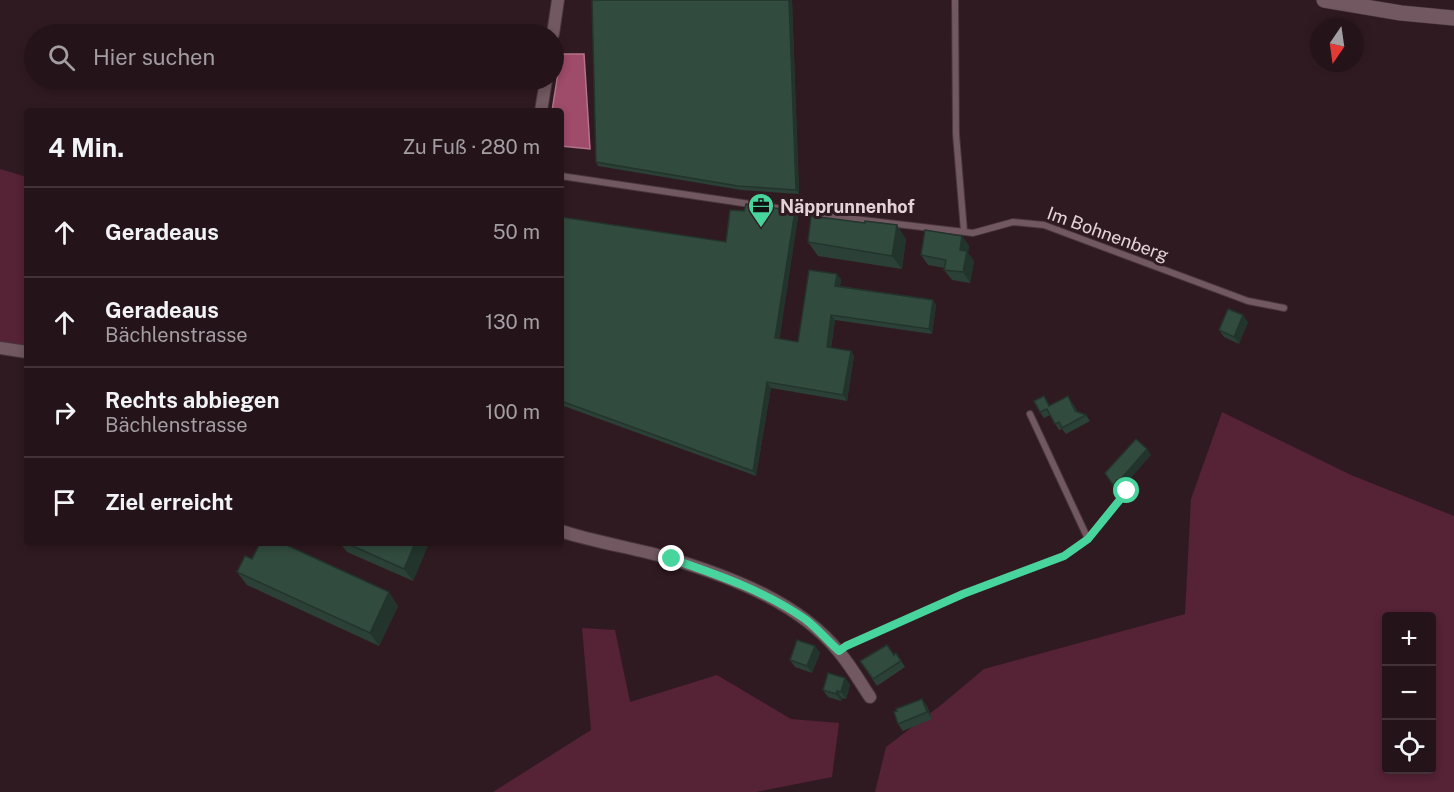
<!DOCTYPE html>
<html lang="de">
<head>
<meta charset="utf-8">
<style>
  :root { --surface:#241419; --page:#2c1d22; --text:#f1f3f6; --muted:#a39ea2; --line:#413338 }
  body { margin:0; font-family:"Public Sans",sans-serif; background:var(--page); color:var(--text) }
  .controls { position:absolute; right:18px; bottom:18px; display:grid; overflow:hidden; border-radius:6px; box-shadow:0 3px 9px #0003 }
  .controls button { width:54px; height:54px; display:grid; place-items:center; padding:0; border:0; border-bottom:2px solid var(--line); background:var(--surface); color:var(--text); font:30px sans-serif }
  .compass { position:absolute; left:1310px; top:18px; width:54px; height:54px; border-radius:50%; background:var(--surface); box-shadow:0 3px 9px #0003; rotate:193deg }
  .stop { position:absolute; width:18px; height:18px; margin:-14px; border:4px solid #47d49d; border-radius:50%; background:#fff }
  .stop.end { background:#47d49d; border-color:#fff; box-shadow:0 2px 6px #0008 }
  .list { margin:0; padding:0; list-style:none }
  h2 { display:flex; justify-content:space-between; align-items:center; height:78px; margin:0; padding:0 24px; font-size:26px }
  h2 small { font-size:20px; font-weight:400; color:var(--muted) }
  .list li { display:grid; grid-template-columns:39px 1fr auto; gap:18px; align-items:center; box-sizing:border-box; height:90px; padding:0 24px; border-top:2px solid var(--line) }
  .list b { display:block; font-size:22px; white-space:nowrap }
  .list p { margin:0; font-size:20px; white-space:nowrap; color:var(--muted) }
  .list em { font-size:20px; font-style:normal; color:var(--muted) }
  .icon { flex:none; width:33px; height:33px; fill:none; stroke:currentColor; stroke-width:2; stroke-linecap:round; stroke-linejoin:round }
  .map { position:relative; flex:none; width:1454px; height:792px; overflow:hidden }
  .search { position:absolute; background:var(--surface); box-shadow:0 3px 9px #0003; left:24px; top:24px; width:540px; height:66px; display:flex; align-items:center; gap:15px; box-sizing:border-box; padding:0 21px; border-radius:33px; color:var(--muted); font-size:22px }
  .panel { position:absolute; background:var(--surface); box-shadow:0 3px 9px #0003; left:24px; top:108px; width:540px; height:438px; border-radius:6px }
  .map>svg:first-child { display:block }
  .green { fill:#562236; fill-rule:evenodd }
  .water { fill:#9f4b6a; stroke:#b3748b; stroke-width:1.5 }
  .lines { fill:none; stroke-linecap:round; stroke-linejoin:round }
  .lane-casing { stroke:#48363c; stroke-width:8 }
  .street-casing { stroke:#48363c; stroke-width:14 }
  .secondary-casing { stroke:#48363c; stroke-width:16 }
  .lane { stroke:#725860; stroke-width:6 }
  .street { stroke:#725860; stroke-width:12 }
  .secondary { stroke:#725860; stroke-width:15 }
  .wall { fill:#2b4036 }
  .shaded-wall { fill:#23342c }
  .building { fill:#324b3f; stroke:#23342c; stroke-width:1.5 }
  .route { stroke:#47d49d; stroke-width:8 }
  .labels { text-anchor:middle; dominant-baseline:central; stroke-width:6; stroke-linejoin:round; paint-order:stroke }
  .poi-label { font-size:18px; font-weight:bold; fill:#e3d3d8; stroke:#301a21; text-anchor:start }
  .street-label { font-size:18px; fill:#e3d3d8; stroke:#301a21 }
</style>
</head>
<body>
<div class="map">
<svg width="1454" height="792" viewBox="0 0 1454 792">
  <rect width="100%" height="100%" fill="#301a21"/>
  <g class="green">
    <path d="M0,169l27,8v171l-27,-3z"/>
    <path d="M1222,412l129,63 103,41v276h-579l11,-45 55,-42 43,-36 201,-55 6,-115zM1386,616h46v154h-46z"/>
    <path d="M582,628l33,2 15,72 87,-27 74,44 48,4 -7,54 -76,15h-263l98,-62z"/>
  </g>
  <path class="water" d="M561,54h23l6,95 -29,-3v-35h-9z"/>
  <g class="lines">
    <defs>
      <g id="lane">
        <path d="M955,0l1,134 8,97"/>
        <path d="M561,176l276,41 136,16 40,-11 31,3 204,76 36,7"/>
        <path d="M1030,414l58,125"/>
        <path d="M839,651l7,-5 117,-52 101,-38 24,-17 39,-48"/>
      </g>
      <g id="street">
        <path d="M553,34l5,-34"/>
        <path d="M541,111l5,-31"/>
        <path d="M0,348l27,4"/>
        <path d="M561,531c36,12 75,17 111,28 59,18 128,44 167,93 12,14 21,30 31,45"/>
      </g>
      <path id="secondary" d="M1324,0l77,13 53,5"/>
    </defs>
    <use href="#lane" class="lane-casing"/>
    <use href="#street" class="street-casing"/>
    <use href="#secondary" class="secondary-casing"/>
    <use href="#lane" class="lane"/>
    <use href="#street" class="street"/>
    <use href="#secondary" class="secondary"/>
  </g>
  <g class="wall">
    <path d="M592,0h200l7,194 -58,-4 -143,-24 -2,-4z"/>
    <path d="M561,217l165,25 72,-25 -19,122 19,3 43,-63 -1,7 93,14 3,5 -4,29 -97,-14 -4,28 20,3 3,5 -7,45 -76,-13 -15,88 -195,-71z"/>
    <path d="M865,223l41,16 -4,30 -84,-13 -10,-14z"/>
    <path d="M962,236l7,10 -1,7 6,8 -4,22 -18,-3 -8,-10 1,-2 -17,-3 -7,-10z"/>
    <path d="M1248,322l-9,22 -15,-7 -5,-7z"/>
    <path d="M1044,396l6,10 18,-10 9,15 9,4 4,6 -24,13 -4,-5 -3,1 -9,-15 -6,3 -4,-6z"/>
    <path d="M340,543h89l-16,38 -66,-29z"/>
    <path d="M252,559l146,47 -19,40 -132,-61 -10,-13z"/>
    <path d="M815,646l5,7 -8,20 -17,-6 -5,-7z"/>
    <path d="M896,653l9,14 -28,19 -17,-25 34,-7z"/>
    <path d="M845,678l5,7 -4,14 -4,-1 -1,3 -13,-4 -5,-7z"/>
    <path d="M927,706l5,13 -29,12 -5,-7z"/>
  </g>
  <g class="shaded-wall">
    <path d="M789,0h3l7,194 -3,-4z"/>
    <path d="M795,211l3,6 -19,126 -4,-5z"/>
    <path d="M897,225l9,14 -4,30 -10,-13z"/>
    <path d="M962,236l7,10 -1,7 6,8 -4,22 -7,-11 -3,-22z"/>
    <path d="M837,274l4,5 -2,12 -4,-5z"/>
    <path d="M933,300l3,5 -4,29 -3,-5z"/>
    <path d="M831,315l4,5 -5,32 -3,-5z"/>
    <path d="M1243,315l5,7 -9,22 -5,-7z"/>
    <path d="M851,351l3,5 -7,45 -4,-6z"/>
    <path d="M767,382l4,6 -15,88 -3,-5z"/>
    <path d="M1147,449l4,6 -28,32 -4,-6z"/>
    <path d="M1117,480l5,6 -5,5 -4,-6z"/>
    <path d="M415,543h14l-16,38 -9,-12z"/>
    <path d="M389,592l9,14 -19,40 -9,-13z"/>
    <path d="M815,646l5,7 -8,20 -5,-7z"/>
    <path d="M845,678l5,7 -4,14 -5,-7z"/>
    <path d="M837,691l5,7 -1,3 -5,-7z"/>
    <path d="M922,699l5,7 5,13 -5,-7z"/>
  </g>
  <g class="building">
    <path d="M592,0h197l7,190 -58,-4 -142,-24z"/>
    <path d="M746,204l49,7 -20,127 23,4 11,-72 28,4 -2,12 98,14 -4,29 -98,-14 -4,32 24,4 -8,44 -76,-13 -14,89 -192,-70v-184l165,25 4,-32 14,1z"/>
    <path d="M811,216l54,7v-2l32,4 -5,31 -84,-14z"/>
    <path d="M925,230l37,6 -2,14 7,1 -4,21 -19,-2 2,-10 -25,-5z"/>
    <path d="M1228,309l15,6 -9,22 -15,-7z"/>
    <path d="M1044,396l5,10 19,-10 7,15 11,4 -24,13 -3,-6 -4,2 -8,-15 -7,3 -6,-11z"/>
    <path d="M1136,439l11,10 -28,32 -2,-1 -4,5 -8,-12z"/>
    <path d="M260,543h22l107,49 -19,41 -133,-61 8,-16 7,3z"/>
    <path d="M346,543h69l-11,26z"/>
    <path d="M797,640l18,6 -8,20 -17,-6z"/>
    <path d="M887,645l7,10 2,-2 5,8 -28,18 -13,-18z"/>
    <path d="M828,673l17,5 -4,14 -4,-1 -1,3 -13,-4z"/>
    <path d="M922,699l5,13 -29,12 -4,-12 3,-1 -1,-2z"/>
  </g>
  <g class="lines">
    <path class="route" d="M672,559c46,16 93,32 133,60 12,9 23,22 34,32l7,-5 117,-52 101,-38 24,-17 39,-48"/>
  </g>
  <defs>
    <symbol id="office-pin" viewBox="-11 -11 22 30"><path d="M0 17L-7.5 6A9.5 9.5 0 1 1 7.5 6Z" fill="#47d49d" stroke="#301a21"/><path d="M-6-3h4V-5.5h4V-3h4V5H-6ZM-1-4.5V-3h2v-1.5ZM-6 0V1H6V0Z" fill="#111"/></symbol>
  </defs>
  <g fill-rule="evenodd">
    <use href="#office-pin" x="746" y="191" width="30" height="40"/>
  </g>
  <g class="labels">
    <g class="poi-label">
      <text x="780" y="206">Näpprunnenhof</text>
    </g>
    <g class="street-label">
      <text transform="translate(1108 234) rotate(20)">Im Bohnenberg</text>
    </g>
  </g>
</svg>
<div class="controls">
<button>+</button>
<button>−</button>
<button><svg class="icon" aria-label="locate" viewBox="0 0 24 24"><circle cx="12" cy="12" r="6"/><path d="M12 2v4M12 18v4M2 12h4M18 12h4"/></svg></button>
</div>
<svg class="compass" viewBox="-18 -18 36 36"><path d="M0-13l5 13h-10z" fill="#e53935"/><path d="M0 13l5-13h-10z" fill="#a39ea2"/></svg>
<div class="stop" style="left:1127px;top:491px"></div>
<div class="stop end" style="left:672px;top:559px"></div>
<div class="search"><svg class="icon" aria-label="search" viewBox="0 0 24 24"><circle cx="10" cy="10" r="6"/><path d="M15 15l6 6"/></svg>Hier suchen</div>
<section class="panel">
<h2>4 Min.<small>Zu Fuß · 280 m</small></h2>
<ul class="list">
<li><svg class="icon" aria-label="ahead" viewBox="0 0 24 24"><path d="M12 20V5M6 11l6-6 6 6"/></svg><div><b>Geradeaus</b></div><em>50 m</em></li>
<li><svg class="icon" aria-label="ahead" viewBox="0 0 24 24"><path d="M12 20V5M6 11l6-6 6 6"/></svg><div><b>Geradeaus</b><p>Bächlenstrasse</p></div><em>130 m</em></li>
<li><svg class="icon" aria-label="right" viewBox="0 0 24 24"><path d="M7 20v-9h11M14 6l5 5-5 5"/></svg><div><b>Rechts abbiegen</b><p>Bächlenstrasse</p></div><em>100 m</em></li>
<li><svg class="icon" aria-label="arrive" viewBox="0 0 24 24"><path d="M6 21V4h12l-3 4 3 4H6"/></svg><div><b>Ziel erreicht</b></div></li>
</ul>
</section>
</div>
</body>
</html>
